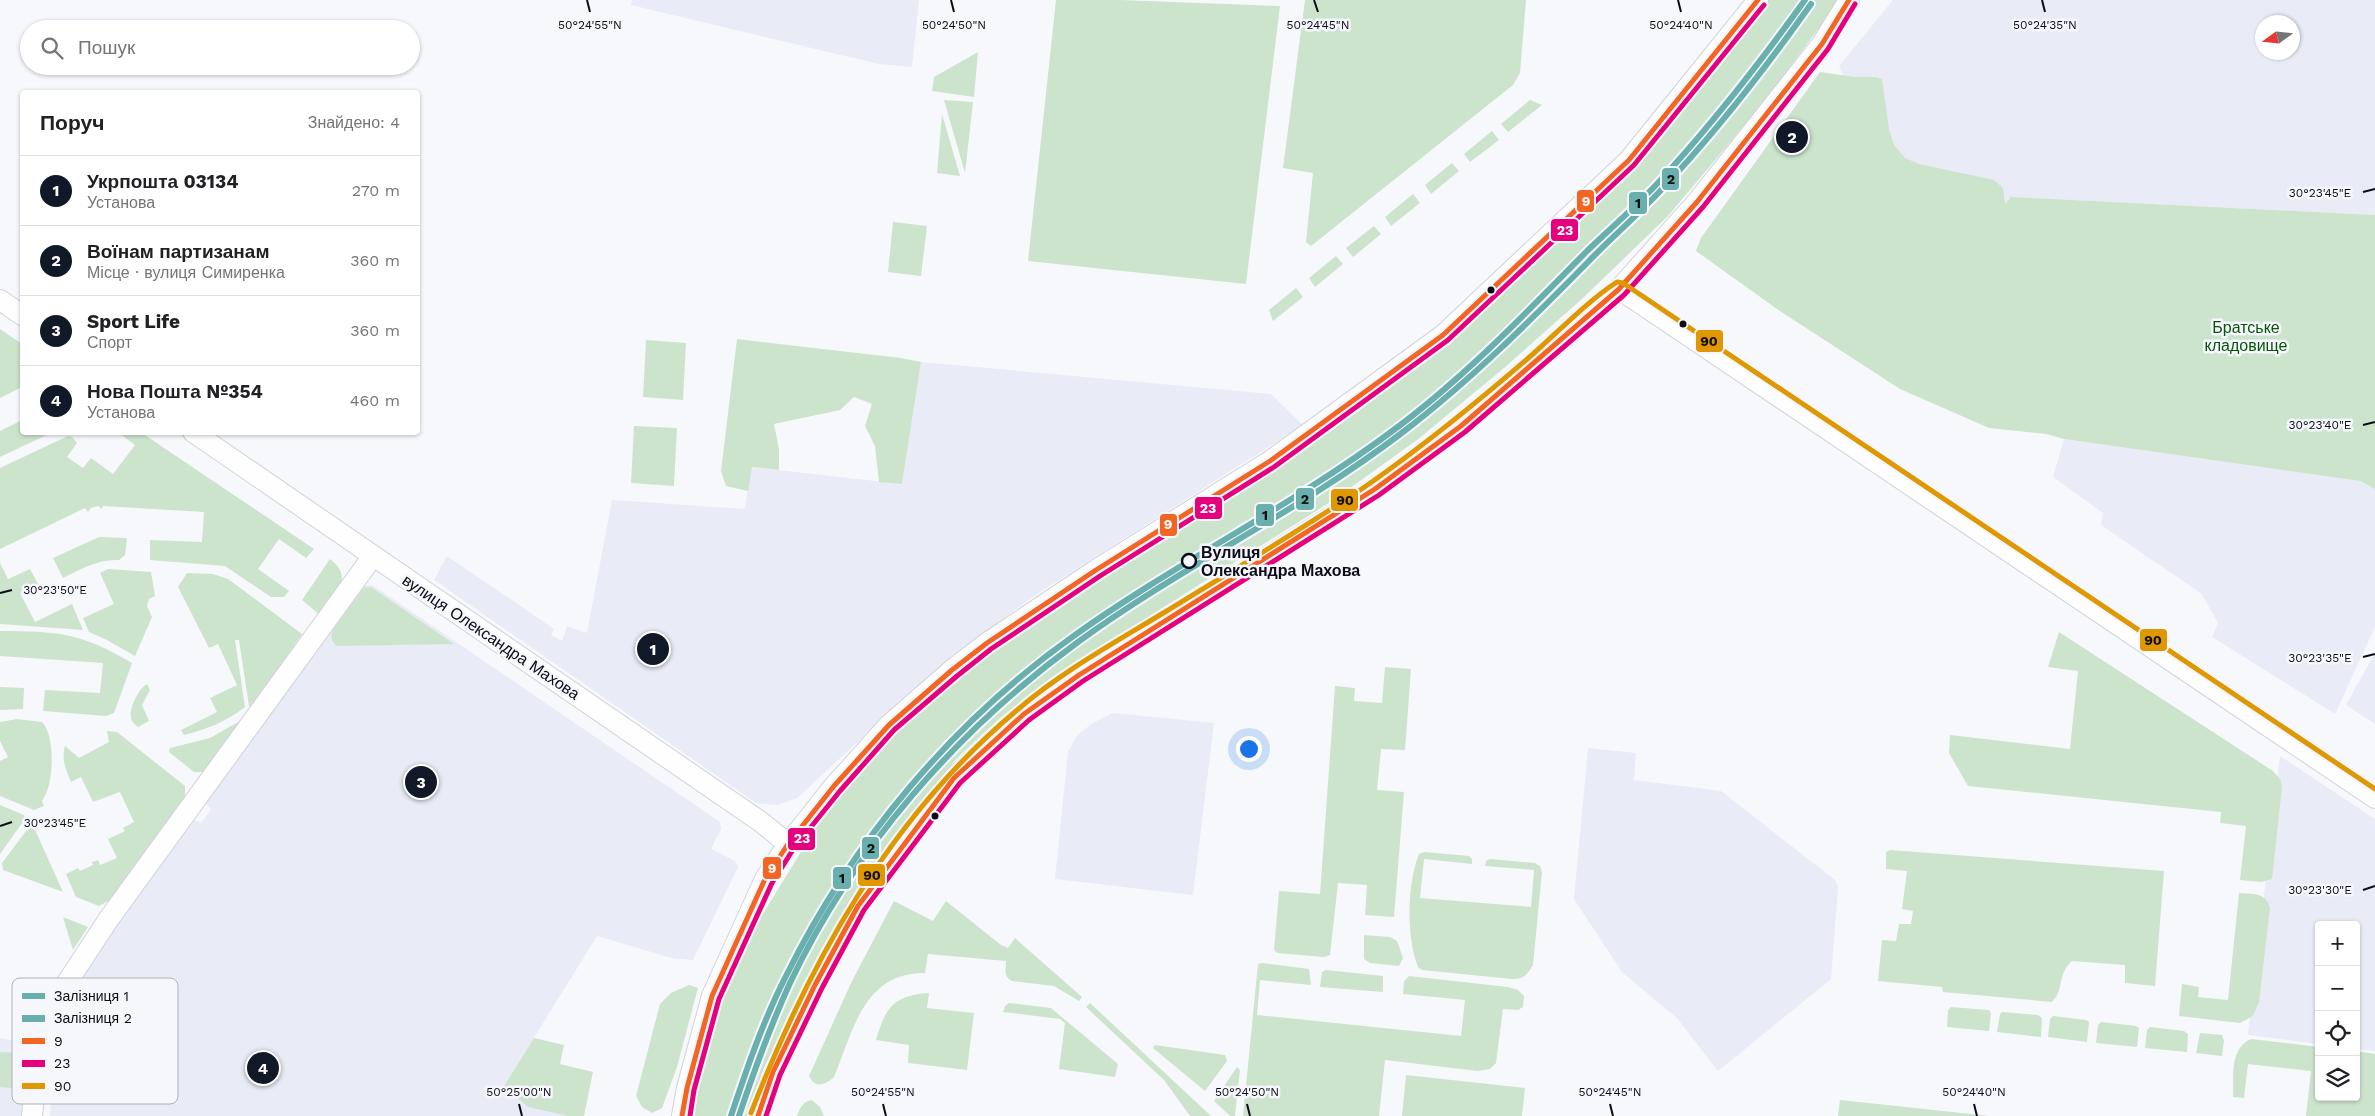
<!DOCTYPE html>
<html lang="uk">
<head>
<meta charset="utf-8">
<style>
  :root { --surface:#fff; --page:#f2f2f2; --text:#202124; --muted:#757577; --line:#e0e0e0; --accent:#111827 }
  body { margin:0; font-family:"Work Sans",sans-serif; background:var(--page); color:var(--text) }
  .controls { position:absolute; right:15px; bottom:15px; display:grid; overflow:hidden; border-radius:5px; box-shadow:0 1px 4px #0004 }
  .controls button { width:45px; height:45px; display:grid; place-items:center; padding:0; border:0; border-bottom:1px solid var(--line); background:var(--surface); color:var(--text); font:25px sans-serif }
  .compass { position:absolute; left:2255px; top:15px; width:45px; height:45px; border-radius:50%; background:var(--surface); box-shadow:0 1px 4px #0004; rotate:255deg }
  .you { position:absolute; left:1248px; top:748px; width:18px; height:18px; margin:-12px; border:4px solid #fff; border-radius:50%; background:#1a73e8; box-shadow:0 0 0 8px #1a73e833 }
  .badge { display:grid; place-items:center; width:32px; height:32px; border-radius:50%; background:var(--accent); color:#fff; font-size:16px; font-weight:700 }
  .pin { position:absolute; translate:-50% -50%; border:2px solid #fff; box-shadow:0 1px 5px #0006 }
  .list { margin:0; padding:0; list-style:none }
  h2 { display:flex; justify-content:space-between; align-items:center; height:65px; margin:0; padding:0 20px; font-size:21px }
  h2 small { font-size:16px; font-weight:400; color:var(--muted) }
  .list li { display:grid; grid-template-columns:32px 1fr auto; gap:15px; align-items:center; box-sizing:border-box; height:70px; padding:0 20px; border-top:1px solid var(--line) }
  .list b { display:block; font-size:19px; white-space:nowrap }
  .list p { margin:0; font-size:16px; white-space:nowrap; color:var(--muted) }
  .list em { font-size:16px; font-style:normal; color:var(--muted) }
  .icon { flex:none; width:28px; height:28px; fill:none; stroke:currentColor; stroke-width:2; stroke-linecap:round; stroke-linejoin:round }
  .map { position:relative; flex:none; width:2375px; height:1116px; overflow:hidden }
  .search { position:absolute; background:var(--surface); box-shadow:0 1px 4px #0004; left:20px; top:20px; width:400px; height:55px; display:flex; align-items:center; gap:12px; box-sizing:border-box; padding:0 18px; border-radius:28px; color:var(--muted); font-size:19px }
  .panel { position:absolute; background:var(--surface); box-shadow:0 1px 4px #0004; left:20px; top:90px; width:400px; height:345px; border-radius:5px }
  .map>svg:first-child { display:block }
  .built { fill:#e9ebf6; fill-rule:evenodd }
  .green { fill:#cce4cc }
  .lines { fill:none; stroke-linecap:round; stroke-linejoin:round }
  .minor-casing { stroke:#d0d2db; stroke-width:22 }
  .minor { stroke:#fefeff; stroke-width:20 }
  .bus-1-casing { stroke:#f6f7fd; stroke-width:9 }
  .bus-2-casing { stroke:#f6f7fd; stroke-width:9 }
  .bus-3-casing { stroke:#f6f7fd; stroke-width:9 }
  .bus-1 { stroke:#f26522; stroke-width:5 }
  .bus-2 { stroke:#e5007d; stroke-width:5 }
  .bus-3 { stroke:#df9702; stroke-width:5 }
  .rail-1-casing { stroke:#f6f7fd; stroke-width:10 }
  .rail-2-casing { stroke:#f6f7fd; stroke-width:10 }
  .rail-1 { stroke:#68afae; stroke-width:6 }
  .rail-2 { stroke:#68afae; stroke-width:6 }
  .ticks { fill:none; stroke:#0b0c17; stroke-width:2 }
  .bus-dot { fill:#0b0c17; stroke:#f6f7fd; stroke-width:2 }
  .stop-dot { fill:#f6f7fd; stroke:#0b0c17; stroke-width:2.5 }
  .labels { text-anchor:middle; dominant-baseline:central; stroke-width:5; stroke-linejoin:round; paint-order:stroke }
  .park-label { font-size:16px; fill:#085508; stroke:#f6f7fd }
  .stop-label { font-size:16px; font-weight:bold; fill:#0b0c17; stroke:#f6f7fd; text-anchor:start }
  .street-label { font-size:16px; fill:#0b0c17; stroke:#f6f7fd }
  .key { fill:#f6f7fd; stroke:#b0b0b8; stroke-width:1 }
  .key-label { font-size:14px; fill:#0b0c17 }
  .ticks-label { font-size:12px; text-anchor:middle; fill:#0b0c17; stroke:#f6f7fd; stroke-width:5; stroke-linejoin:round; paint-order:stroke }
  .line-badge { stroke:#f6f7fd; stroke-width:2 }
  .badge-label { font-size:14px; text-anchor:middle; font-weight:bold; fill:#fff }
  .pale-badge-label { font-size:14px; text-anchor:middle; font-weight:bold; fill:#111 }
</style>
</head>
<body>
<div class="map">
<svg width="2375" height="1116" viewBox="0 0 2375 1116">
  <rect width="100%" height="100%" fill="#f7f8fc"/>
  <g class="built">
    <path d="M632,0h287l-7,67 -33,-3 -248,-59z"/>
    <path d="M1893,0h482v215l-364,-18 -6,7 -105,-15 -31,-52 -30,-71zM2262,22h30v30h-30z"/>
    <path d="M921,362l350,32 32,31 -269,171 -86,63 -151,139 -20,7 -21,-2 -322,-223 13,-24 107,73 -3,6 11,6 5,-15 20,7 25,-133 133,9 6,-42 151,17z"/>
    <path d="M2064,439l296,42 15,8v138l-40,87 -123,-77 6,-14 -16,-29 -101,-69 2,-12 -50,-36z"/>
    <path d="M368,585l6,1 346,236 1,7 -10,20 24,12 3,6 -45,93 -21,-2 -75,-22 -93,150 24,21 39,9h-517l1,-16 -6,-3 -4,-6 5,-58 9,-25 137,-189 9,4 10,-13 -5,-8 5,-14 111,-145 41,-57z"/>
    <path d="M2375,653v71l-29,-19z"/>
    <path d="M1113,713l101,10 -21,172 -138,-16 13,-127 9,-16 14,-12z"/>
    <path d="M1588,748l48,5 -2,27 87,11 114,89 3,7 -7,92 -113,92 -41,-53 -55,-46 -48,-73z"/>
    <path d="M2280,756l95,63v232l-19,-2v-124h-37v119l-71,-9z"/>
    <path d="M0,1038l31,6 -7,72h-24z"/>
  </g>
  <g class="green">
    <path d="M1056,0h64l160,6 -34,278 -218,-23z"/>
    <path d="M1305,0h221l-6,73 -7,12 -202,161 -5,-4 7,-69 -30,-5z"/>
    <path d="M1767,0h73l-77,103 -95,113 -85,82 -79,70 -87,72 -85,61 -284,179 -49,39 -43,40 -70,92 -23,34 -112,231h-62l29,-113 30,-65 72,-117 18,-25 68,-76 76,-65 358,-232 73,-56 117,-100 80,-76 39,-42 58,-70z"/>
    <path d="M978,52l-4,45 -42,-6 2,-14z"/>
    <path d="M1820,72l35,5h20l7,2 7,50 5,16 11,13 14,6 75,16 9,8 2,16 6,-7 364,18v274l-15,-8 -296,-42 -18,-5 -57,-6 -89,-39 -123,-80 -81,-58 5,-13z"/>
    <path d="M944,100l29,2 -8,71z"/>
    <path d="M1530,100l12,5 -34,27 -7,-8z"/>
    <path d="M942,114l18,62 -23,-3z"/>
    <path d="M1492,131l7,9 -29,22 -6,-8z"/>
    <path d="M1452,163l7,8 -28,23 -6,-9z"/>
    <path d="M1413,194l7,9 -29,23 -6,-9z"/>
    <path d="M893,222l34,4 -6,50 -33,-4z"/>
    <path d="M1374,226l7,8 -28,23 -7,-9z"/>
    <path d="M1336,256l7,8 -28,23 -6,-9z"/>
    <path d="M1296,288l7,9 -30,24 -4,-11z"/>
    <path d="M0,329l22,15v43l-22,11z"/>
    <path d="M737,339l164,19 20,4 -19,122 -23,-2 -4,-36 -10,-20 7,-22 -18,-7 -14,13 -66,14 5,25v21l-27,-3 -4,24 -22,-5 -5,-15z"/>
    <path d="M646,340l40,3 -3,57 -40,-3z"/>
    <path d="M22,420v12l29,1 -51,24v-26z"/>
    <path d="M634,426l43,2 -3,58 -43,-3z"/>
    <path d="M142,433l172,116 -8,9 -27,-19 -21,30 31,22 -5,6h-13l-46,-31 -75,-6v-20l52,2 2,-30 -101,-6 -1,3 -4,-3 -7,2 -3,4 -3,-4 -85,41v-81l68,-32 4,1 5,6 -10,14 16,11 8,-10 22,16 22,-29 -16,-12z"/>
    <path d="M99,537l28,1 -2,17 -6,5c-21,-1 -38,9 -56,18l-10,-20z"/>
    <path d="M330,559c26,20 4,36 -10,56l-18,-15z"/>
    <path d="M0,563l8,16 22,-10 8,15 -18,9 15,29 37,-18 11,26 -83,-6z"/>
    <path d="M108,569l43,3 4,24 -6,3 -2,7 5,11 -17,39 -28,-16 -18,-8 -6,-14 31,-14 -14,-31z"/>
    <path d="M187,573l26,1 15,5 74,55 -49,72h-4l-10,-66h-4l10,67c-19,15 -38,22 -61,28l-3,-5 36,-18 -7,-14 27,-13 -19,-41 -9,4 -31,-61z"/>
    <path d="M366,587h5l83,57 -117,2c-6,-5 -7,-9 -4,-16l28,-39z"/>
    <path d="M0,631c57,0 82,2 132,32l-18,50 -8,3 -63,-5 2,-21 55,3 3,-30 -103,-7z"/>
    <path d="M2059,632l214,139 7,8 2,8 -10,92 -11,3 -21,-2 6,-54 -26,-3 1,-11 -253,-26 -19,-33 1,-18 120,14 8,-78 -30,-4z"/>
    <path d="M1385,667l26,2 -6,81 -24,-1 -4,41 27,2 -10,125 -29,-2 2,-30 -29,-2 -8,72 -6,2 -47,-4 -3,-3 5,-59 41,3 15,-208 20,2 -1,13 28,2z"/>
    <path d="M147,684l3,6 -8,15 7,16 -11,6c-4,-3 -7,-6 -7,-10 -2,-9 8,-29 16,-33z"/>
    <path d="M0,687l24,1 -1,21 -23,1z"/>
    <path d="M17,719l25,3c14,14 12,64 0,79l2,5 -10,4 -34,-14v-35l8,-4 -8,-16v-19z"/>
    <path d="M240,721l2,2 -37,49h-11l-25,-20 1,-4 40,-10z"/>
    <path d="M107,731l10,1 68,54v14l-75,100 -11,6 -23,-9 -10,-23 12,-6 2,3 13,-6 -1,-3 6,-2 2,5 17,-7 -9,-19 17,-8 -2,-3 11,-6 -14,-30 -27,10 -12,-25 -10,5c-5,-12 -10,-23 -6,-36l14,12 30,-16z"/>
    <path d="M0,805l24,10 1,4 -25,35z"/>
    <path d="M32,823l31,69 -60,-22 -1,-7z"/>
    <path d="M1890,850l274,21 -9,115 -30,-3v-18l-53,-4c-16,15 -7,28 -20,41l-109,-10 -1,-5 -64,-6 4,-41 14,1 3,-17h12l2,-13 -11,-2 5,-38 -21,-2v-17z"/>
    <path d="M1424,852l45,4 3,3v5l-48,-5 -4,39 111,9 3,-37 -49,-4 1,-5 4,-2 45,4 5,3 2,6 -9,93c-6,10 -9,14 -21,14l-90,-9 -4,-3c-12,-30 -11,-83 1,-113z"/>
    <path d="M2239,893c13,1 27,-1 31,15l-11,94 -6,14 -13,7 -61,-7 3,-32 17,3 -1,10 30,3z"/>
    <path d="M894,901l39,20 13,-20 55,44 7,3 7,-10 67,59 -3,4 -25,-15 -42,-5c-9,-5 -6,-11 -6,-20l-78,-7 -3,19c-61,-1 -72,58 -91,104 -9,8 -19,12 -25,-1l43,-95z"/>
    <path d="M63,917l25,10 -15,23z"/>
    <path d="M1364,935l26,2 7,4 6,17 -4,8 -29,-3 -6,-4z"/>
    <path d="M1262,963l47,6 2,16 -51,-5 -3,35 204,21 4,-36 -62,-6 1,-13 5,-5 99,11 10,3 6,6 -1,11 -5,3 -15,-1 -7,54 -6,6 -12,2 -93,-11 -6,56h-136l15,-152z"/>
    <path d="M1326,970l57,6v16l-63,-5 2,-15z"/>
    <path d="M689,985l9,3 -21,79 -15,41 -10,5 -10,-6 -6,-11 24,-92 11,-11z"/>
    <path d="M929,993l-2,15 47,5 -7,57 -59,-7 1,-18 -33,-5c9,-32 18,-45 53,-47z"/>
    <path d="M1009,1003l42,5 67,56 -3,13 -56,-8 6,-46 -5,-4 -57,-7 2,-6z"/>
    <path d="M1090,1003l121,113h-21l-26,-36 -78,-73z"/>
    <path d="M1951,1007l38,3 2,3 -2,18 -42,-4 1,-17z"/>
    <path d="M2002,1012l36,3 4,3 -1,19 -44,-5 3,-18z"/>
    <path d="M2053,1016l33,4 3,2 -2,20 -39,-5 2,-18z"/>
    <path d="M2101,1022l35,4 3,2 -2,19 -41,-4 2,-18z"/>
    <path d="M2150,1027l34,4 4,3 -1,18 -42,-4 2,-18z"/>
    <path d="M2200,1033l22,2 2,6 -2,15 -26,-3z"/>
    <path d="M534,1038l30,7 -4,19 33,8 -9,44h-17l-39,-9 -24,-21z"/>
    <path d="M2251,1039l68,8v50h37v-46l19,3v62h-69l5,-45 -63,-7 -4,34 -11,-1c1,-21 -4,-48 18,-58z"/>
    <path d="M1155,1045l70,10 2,6 -22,30 -52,-43z"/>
    <path d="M0,1052l17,1 -4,35 -13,-1z"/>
    <path d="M1237,1067l3,3 -5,46h-5l-16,-15z"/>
    <path d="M1406,1075l119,13 -3,28h-120z"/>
    <path d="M812,1100l8,7 4,9h-27c3,-8 6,-15 15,-16z"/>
    <path d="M1840,1100l150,16h-152z"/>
  </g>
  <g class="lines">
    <defs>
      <g id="minor">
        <path d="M1619,289l756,509"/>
        <path d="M0,300l22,15"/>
        <path d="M193,432l568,390 27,22"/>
        <path d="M32,1116l9,-93 10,-16 57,-87 265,-364"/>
        <path d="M682,1116l5,-28 25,-92 53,-117 23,-35 46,-58 55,-61 63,-55 35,-27 109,-73 174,-109 173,-126 186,-175 129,-160"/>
        <path d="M758,1116l15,-44 42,-87 43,-79 73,-100 23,-28 31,-30 39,-34 55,-39 296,-186 86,-63 158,-137 78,-87 125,-158 27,-44"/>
      </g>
    </defs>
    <use href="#minor" class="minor-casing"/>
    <use href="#minor" class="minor"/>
    <defs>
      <g id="bus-1">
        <path d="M682,1116l5,-28 25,-92 53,-117 23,-35 46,-58 55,-61 63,-55 35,-27 109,-73 174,-109 173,-126 186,-175 129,-160"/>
        <path d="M758,1116l15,-44 42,-87 43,-79 96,-128 70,-64 55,-39 296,-186 86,-63 158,-137 78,-87 125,-158 27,-44"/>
      </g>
      <g id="bus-2">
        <path d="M690,1116l4,-26 25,-91 53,-116 22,-35 46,-57 54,-61 63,-54 34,-27 109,-73 174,-109 174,-127 186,-175 130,-160"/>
        <path d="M766,1116l14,-41 42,-87 42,-78 96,-127 69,-63 54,-39 296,-186 86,-63 159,-137 79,-88 125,-158 27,-45"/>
      </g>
      <path id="bus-3" d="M751,1113c59,-152 139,-296 265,-402 45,-39 98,-68 149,-99 68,-42 138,-83 204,-128 57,-40 111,-84 164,-130 26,-23 56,-54 84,-72l6,1 752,506"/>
    </defs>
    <use href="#bus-1" class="bus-1-casing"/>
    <use href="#bus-2" class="bus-2-casing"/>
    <use href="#bus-3" class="bus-3-casing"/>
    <use href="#bus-1" class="bus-1"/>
    <use href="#bus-2" class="bus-2"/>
    <use href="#bus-3" class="bus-3"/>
    <defs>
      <path id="rail-1" d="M731,1116c16,-48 32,-95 55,-140 67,-135 166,-254 289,-341 104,-74 219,-130 320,-206 71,-53 131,-116 192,-178 23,-22 47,-43 69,-66 54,-58 103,-121 149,-185"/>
      <path id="rail-2" d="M739,1116c15,-45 31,-89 51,-133 64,-135 167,-253 288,-341 104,-76 222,-131 325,-210 67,-51 127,-111 186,-171 24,-25 50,-47 73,-72 55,-58 103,-120 149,-185"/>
    </defs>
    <use href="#rail-1" class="rail-1-casing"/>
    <use href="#rail-2" class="rail-2-casing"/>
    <use href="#rail-1" class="rail-1"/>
    <use href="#rail-2" class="rail-2"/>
  </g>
  <path class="ticks" d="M587,0l3,12M951,0l3,12M1314,0l4,12M1678,0l3,12M2042,0l3,12M2363,192l12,-3M2363,425l12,-3M0,593l12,-3M2363,657l12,-3M0,826l12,-4M2363,890l12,-4M519,1104l3,12M883,1104l3,12M1247,1104l3,12M1610,1104l3,12M1974,1104l3,12"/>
  <g class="bus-dot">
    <circle cx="1491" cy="290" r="4.5"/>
    <circle cx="1683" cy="324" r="4.5"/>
    <circle cx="935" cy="816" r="4.5"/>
  </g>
  <circle class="stop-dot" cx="1189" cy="561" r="7"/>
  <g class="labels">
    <g class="park-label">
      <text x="2246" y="327">Братське<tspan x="2246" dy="18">кладовище</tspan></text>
    </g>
    <g class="stop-label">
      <text x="1201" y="552">Вулиця<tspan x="1201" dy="18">Олександра Махова</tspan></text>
    </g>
    <g class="street-label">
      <text transform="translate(491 637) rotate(34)">вулиця Олександра Махова</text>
    </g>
  </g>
  <rect x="12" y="978" width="166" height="126" rx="8" class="key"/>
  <rect x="22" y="993" width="23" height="6" fill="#68afae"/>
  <rect x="22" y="1015" width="23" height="7" fill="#68afae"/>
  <rect x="22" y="1038" width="23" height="6" fill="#f26522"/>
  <rect x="22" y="1060" width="23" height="7" fill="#e5007d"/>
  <rect x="22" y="1083" width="23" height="6" fill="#df9702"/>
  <g class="key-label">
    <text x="54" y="1001">Залізниця 1</text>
    <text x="54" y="1023">Залізниця 2</text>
    <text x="54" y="1046">9</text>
    <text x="54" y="1068">23</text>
    <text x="54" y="1091">90</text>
  </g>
  <g class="ticks-label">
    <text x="2045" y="29">50°24'35"N</text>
    <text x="590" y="29">50°24'55"N</text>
    <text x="954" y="29">50°24'50"N</text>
    <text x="1318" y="29">50°24'45"N</text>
    <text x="1681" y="29">50°24'40"N</text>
    <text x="2320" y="197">30°23'45"E</text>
    <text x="2320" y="429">30°23'40"E</text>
    <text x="55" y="594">30°23'50"E</text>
    <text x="2320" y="662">30°23'35"E</text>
    <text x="55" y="827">30°23'45"E</text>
    <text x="2320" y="894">30°23'30"E</text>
    <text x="519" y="1096">50°25'00"N</text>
    <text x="883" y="1096">50°24'55"N</text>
    <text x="1247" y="1096">50°24'50"N</text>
    <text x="1610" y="1096">50°24'45"N</text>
    <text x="1974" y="1096">50°24'40"N</text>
  </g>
  <g class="line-badge">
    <rect x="1661" y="167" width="19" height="24" rx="5" fill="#68afae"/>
    <rect x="1576" y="189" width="19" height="24" rx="5" fill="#f26522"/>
    <rect x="1628" y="191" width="20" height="24" rx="5" fill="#68afae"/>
    <rect x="1550" y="218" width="29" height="24" rx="5" fill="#e5007d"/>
    <rect x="1695" y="329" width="29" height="24" rx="5" fill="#df9702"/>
    <rect x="1295" y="487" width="20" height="24" rx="5" fill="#68afae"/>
    <rect x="1330" y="488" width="29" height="24" rx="5" fill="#df9702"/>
    <rect x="1194" y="496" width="29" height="24" rx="5" fill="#e5007d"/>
    <rect x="1255" y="503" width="20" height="24" rx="5" fill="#68afae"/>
    <rect x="1159" y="513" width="19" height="24" rx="5" fill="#f26522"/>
    <rect x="2139" y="628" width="29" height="24" rx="5" fill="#df9702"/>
    <rect x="787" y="827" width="29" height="24" rx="5" fill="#e5007d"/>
    <rect x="861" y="836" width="19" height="24" rx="5" fill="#68afae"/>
    <rect x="762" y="856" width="20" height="24" rx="5" fill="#f26522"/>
    <rect x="857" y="863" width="29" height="24" rx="5" fill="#df9702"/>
    <rect x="832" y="866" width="20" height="24" rx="5" fill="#68afae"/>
  </g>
  <g class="badge-label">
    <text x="1586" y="206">9</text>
    <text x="1565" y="235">23</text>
    <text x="1208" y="513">23</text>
    <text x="1168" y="529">9</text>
    <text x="802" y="843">23</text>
    <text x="772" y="873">9</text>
  </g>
  <g class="pale-badge-label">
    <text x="1671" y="184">2</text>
    <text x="1638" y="208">1</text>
    <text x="1709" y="346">90</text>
    <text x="1305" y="504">2</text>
    <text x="1345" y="505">90</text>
    <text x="1265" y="520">1</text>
    <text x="2153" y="645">90</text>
    <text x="871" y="853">2</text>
    <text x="872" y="880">90</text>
    <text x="842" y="883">1</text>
  </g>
</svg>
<div class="controls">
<button>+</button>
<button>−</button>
<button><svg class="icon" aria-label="locate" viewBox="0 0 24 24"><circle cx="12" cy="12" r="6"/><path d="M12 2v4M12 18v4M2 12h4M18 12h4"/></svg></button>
<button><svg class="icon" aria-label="layers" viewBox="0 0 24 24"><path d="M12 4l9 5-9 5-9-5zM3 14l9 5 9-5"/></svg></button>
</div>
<svg class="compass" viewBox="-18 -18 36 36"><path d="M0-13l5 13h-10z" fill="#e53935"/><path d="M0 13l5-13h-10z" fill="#757577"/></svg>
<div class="you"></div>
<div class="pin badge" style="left:653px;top:649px">1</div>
<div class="pin badge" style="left:1792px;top:137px">2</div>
<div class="pin badge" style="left:421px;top:782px">3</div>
<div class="pin badge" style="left:263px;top:1068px">4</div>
<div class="search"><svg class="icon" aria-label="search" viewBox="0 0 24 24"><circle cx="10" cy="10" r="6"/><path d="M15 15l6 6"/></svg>Пошук</div>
<section class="panel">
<h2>Поруч<small>Знайдено: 4</small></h2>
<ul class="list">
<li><span class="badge">1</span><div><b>Укрпошта 03134</b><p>Установа</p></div><em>270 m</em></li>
<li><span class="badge">2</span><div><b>Воїнам партизанам</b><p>Місце · вулиця Симиренка</p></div><em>360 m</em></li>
<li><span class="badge">3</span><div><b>Sport Life</b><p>Спорт</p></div><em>360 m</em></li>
<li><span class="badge">4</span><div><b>Нова Пошта №354</b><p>Установа</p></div><em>460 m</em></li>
</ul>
</section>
</div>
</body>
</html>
